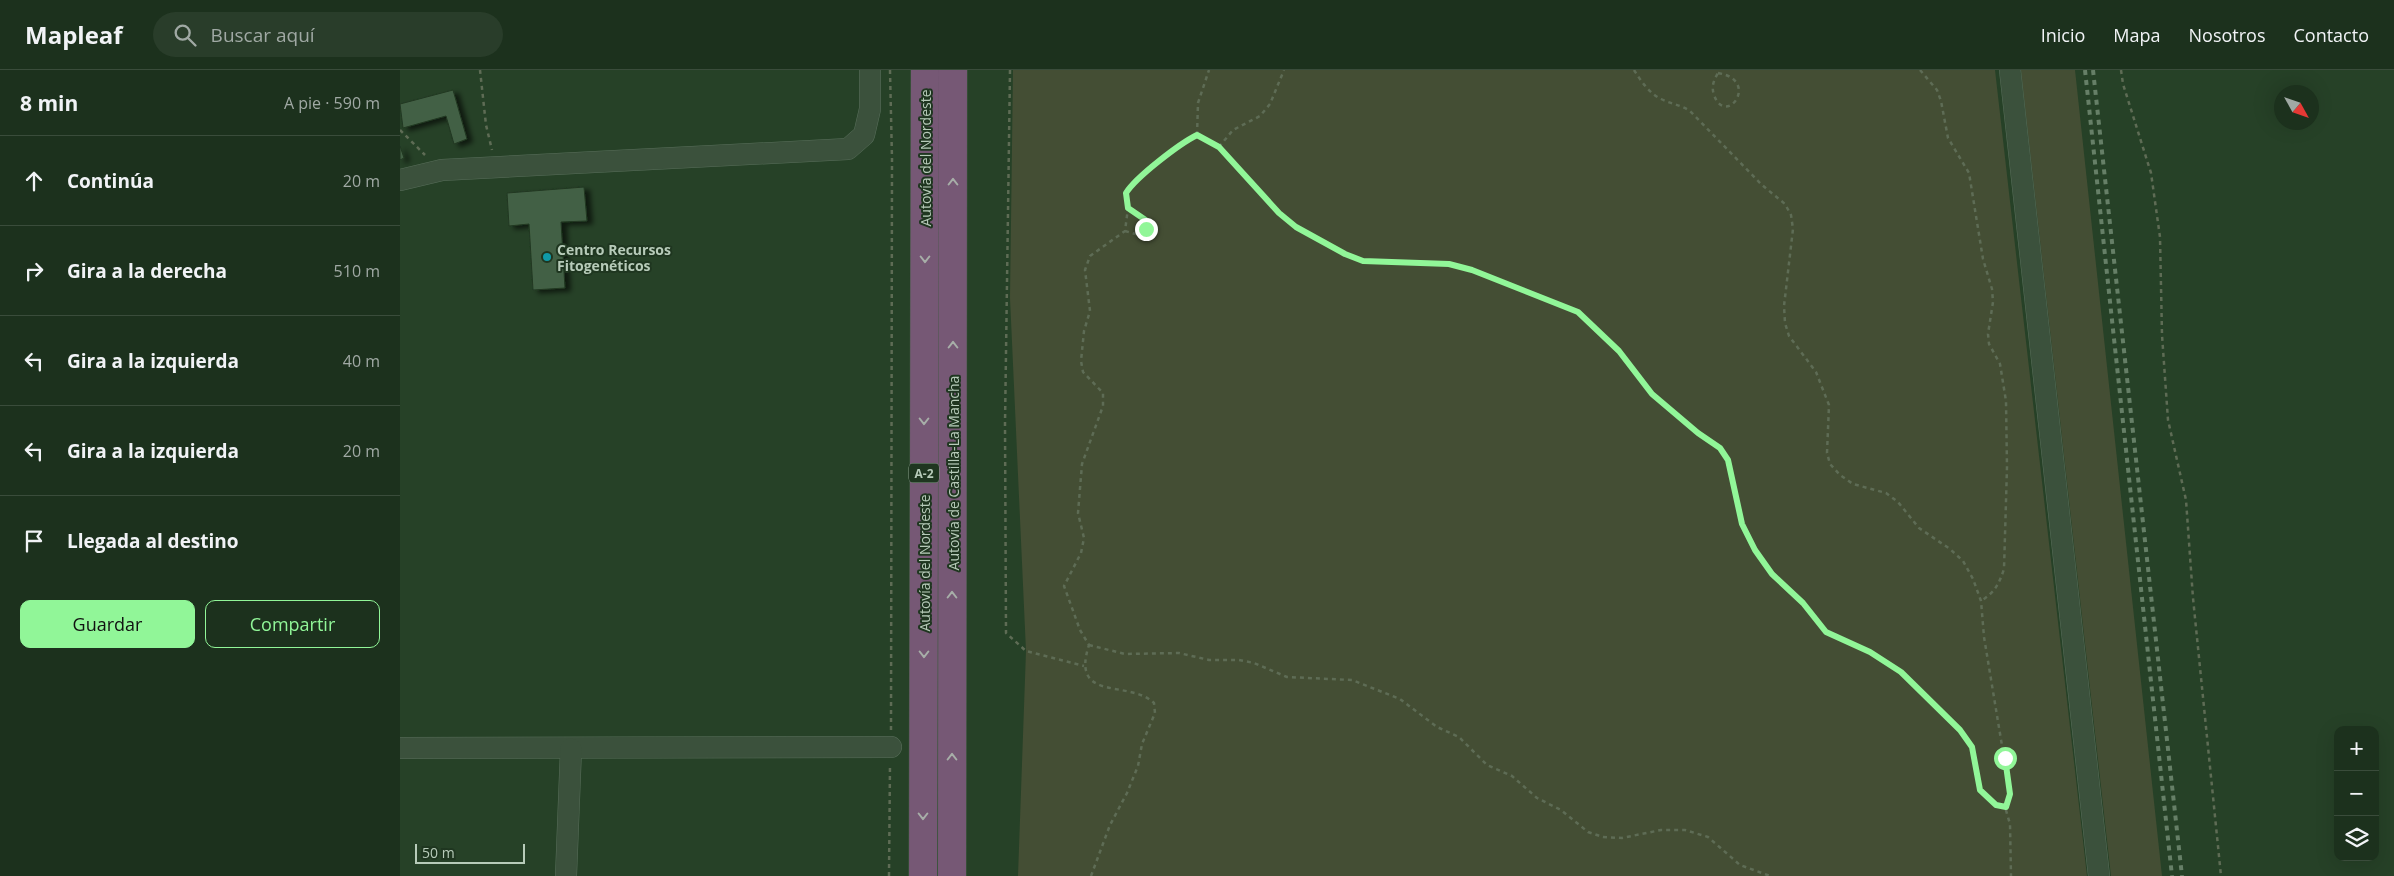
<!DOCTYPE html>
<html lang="es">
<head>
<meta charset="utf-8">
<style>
  :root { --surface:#1c311d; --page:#293d2a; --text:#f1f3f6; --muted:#a0a9a4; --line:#3a4c3b; --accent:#91f698 }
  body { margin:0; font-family:"Open Sans",sans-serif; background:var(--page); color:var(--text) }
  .controls { position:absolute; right:15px; bottom:15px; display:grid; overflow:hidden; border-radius:10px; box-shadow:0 5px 20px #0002 }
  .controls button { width:45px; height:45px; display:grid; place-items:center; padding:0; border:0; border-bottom:1px solid var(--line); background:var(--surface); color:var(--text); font:25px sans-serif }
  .compass { position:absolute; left:1874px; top:15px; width:45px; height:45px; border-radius:50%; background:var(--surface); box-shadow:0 5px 20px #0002; rotate:130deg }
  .scale { position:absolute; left:15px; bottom:12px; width:110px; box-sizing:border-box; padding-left:5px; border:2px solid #b7cbb9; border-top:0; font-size:14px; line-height:18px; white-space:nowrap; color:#b7cbb9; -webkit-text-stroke:4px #1f3620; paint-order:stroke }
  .stop { position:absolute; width:15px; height:15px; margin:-11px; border:4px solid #91f698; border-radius:50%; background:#fff }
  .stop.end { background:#91f698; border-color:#fff; box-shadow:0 1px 5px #0008 }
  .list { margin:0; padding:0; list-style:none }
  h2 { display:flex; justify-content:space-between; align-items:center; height:65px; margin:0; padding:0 20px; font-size:21px }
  h2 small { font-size:16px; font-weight:400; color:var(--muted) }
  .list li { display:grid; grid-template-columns:32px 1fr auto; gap:15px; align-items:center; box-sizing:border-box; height:90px; padding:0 20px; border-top:1px solid var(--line) }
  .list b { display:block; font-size:19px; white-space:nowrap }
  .list em { font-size:16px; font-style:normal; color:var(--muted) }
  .actions { display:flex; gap:10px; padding:15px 20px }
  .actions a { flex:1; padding:11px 0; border:1px solid var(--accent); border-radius:10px; text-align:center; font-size:18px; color:var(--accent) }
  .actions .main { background:var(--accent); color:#111 }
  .icon { flex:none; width:28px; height:28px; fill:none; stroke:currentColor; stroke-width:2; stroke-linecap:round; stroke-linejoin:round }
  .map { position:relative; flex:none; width:1994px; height:806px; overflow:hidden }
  header { display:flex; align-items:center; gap:30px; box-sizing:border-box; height:70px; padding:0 25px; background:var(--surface); border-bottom:1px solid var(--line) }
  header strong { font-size:24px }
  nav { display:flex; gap:28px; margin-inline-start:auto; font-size:18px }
  .search { width:350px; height:45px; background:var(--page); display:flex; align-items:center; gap:12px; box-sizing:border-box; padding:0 18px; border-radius:28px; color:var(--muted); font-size:19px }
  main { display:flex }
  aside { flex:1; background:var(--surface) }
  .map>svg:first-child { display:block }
  .green { fill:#444e34 }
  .building { fill:#436044; stroke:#213822; filter:url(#shadow) }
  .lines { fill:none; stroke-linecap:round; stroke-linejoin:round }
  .minor-casing { stroke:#586e5a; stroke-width:22 }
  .highway-casing { stroke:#455b46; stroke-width:29 }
  .path { stroke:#5e6c55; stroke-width:2.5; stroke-dasharray:4 4; stroke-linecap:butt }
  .minor { stroke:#3b513c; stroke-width:21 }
  .highway { stroke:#765875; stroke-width:28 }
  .rail { stroke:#667f67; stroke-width:4; stroke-dasharray:5 5; stroke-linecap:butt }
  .oneway { stroke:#a7aea8 }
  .route { stroke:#91f698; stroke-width:6 }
  .culture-dot { fill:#0f9aa8; stroke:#1f3620; stroke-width:2 }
  .labels { text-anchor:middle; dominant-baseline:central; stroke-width:4; stroke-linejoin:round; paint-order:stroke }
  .shield { fill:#1f3620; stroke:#899e8b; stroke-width:1 }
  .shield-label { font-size:12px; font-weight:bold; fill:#b7cbb9 }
  .street-label { font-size:14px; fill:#b7cbb9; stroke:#1f3620 }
  .poi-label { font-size:14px; font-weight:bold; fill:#b7cbb9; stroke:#1f3620; text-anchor:start }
</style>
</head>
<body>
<header>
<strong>Mapleaf</strong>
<div class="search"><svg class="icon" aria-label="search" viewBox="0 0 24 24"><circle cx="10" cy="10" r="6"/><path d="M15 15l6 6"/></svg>Buscar aquí</div>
<nav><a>Inicio</a><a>Mapa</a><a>Nosotros</a><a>Contacto</a></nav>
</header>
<main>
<aside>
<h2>8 min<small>A pie · 590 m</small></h2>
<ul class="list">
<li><svg class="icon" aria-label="ahead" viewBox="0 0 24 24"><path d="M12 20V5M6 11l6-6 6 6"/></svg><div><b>Continúa</b></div><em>20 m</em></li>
<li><svg class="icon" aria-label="right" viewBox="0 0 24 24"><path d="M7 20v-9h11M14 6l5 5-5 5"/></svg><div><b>Gira a la derecha</b></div><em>510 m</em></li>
<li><svg class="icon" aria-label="left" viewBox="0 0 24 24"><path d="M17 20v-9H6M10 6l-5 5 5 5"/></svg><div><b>Gira a la izquierda</b></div><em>40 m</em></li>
<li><svg class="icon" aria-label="left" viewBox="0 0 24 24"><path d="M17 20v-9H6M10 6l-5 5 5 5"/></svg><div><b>Gira a la izquierda</b></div><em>20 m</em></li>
<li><svg class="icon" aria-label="arrive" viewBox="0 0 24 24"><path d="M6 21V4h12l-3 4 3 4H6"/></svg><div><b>Llegada al destino</b></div></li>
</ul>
<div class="actions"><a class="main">Guardar</a><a>Compartir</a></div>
</aside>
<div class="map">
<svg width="1994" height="806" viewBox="0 0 1994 806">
  <defs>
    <filter id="shadow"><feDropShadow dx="5.5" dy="3" stdDeviation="2.5" flood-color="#0009"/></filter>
  </defs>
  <rect width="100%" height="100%" fill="#264127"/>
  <g class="green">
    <path d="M613,0h982l92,806h-1069l8,-225 -16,-353z"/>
    <path d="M1621,0h54l87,806h-51z"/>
  </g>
  <g class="building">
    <path d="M53,20l14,49 -13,5 -8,-28 -43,12 -3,-24z"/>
    <path d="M0,76l4,12 -4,2z"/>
    <path d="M184,117l3,34 -26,1 4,66 -32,2 -4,-66 -20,2 -2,-33z"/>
  </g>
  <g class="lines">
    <defs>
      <g id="minor">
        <path d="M1610,0l89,806"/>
        <path d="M0,110l42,-10 406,-21 16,-14 6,-26v-39"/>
        <path d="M0,678l491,-1"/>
        <path d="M166,806l5,-127"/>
      </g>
      <g id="highway">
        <path d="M523,806l2,-806"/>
        <path d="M552,806l1,-806"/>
      </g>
    </defs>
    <use href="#minor" class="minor-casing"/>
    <use href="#highway" class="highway-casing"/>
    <g class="path">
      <path d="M80,0l6,55 6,25"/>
      <path d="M490,0l2,89 -1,572"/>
      <path d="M610,0l-5,354 1,209 20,18 58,15"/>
      <path d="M1234,0c7,11 15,23 27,29 10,5 20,6 29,12l72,74 23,19 6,11 2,14 -9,77 1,17 4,13 27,36 13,33 -2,48 3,11 10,11 13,9 33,9 12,9 21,26 31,21 13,12 10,18 8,22 3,36 26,157 -5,13 5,17 1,52"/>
      <path d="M1520,0l17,20 4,11 7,37 21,35 14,86 9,30 1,13 -5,32 1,10 11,20 6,37 1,66 -3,102c-5,15 -9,23 -23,32"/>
      <path d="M1721,0l2,14 28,89 9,64 2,98 6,85 18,80 7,98 28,278"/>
      <path d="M1318,3c43,7 8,55 -4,22 -3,-9 0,-15 4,-22z"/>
      <path d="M0,60l25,25"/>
      <path d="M797,65l22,12 60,66 17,14 49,27 18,7 86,3 23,6 106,42 41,39 33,43 46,39 22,15 9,12 13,64 13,26 18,24 30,29 23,29 44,20 31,20 59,58 12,17 8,43 17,15 8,2"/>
      <path d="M797,65l1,-32 11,-33"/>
      <path d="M819,77l14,-17 27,-14 10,-12 14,-34"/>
      <path d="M725,161l14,4 7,-6 1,-8 -19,-13"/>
      <path d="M689,575l36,9 54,-1 30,7h30l15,3 33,14 65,3 48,19 37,28 22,10 28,28 25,11 25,22 24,12 27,22 15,5 19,1 39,-8h24l23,7 32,28 30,11"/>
      <path d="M489,806l1,-112"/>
      <path d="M691,806l19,-51 17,-32 11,-27 4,-22 13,-31 -1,-10c-25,-24 -84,0 -65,-58l-9,-15 -16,-44 17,-33 3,-15 -6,-25 4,-49 21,-58v-13l-20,-21 -2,-11 3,-30 6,-20 -5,-41 5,-14 35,-25 3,-23 -2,-15 7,-12 48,-37 16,-9"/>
    </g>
    <use href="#minor" class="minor"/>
    <use href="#highway" class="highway"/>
    <g class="rail">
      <path d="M1685,0l87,806"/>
      <path d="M1693,0l89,806"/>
    </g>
  </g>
  <defs><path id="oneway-chevron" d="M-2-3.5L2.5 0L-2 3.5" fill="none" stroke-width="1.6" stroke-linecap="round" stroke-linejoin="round" transform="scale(1.25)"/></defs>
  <g class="oneway">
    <use href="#oneway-chevron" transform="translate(553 112) rotate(-90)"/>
    <use href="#oneway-chevron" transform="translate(525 189) rotate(90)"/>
    <use href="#oneway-chevron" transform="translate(553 275) rotate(-90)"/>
    <use href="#oneway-chevron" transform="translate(524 351) rotate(90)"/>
    <use href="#oneway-chevron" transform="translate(552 525) rotate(-90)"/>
    <use href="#oneway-chevron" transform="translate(524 584) rotate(90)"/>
    <use href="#oneway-chevron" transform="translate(552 687) rotate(-90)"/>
    <use href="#oneway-chevron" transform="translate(523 746) rotate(90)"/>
  </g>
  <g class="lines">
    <path class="route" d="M746,159l1,-8 -19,-13 -2,-15c10,-16 53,-49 71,-58l22,12 60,66 17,14 49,27 18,7 86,3 23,6 106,42 41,39 33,43 46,39 22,15 8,12 14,64 13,26 17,24 31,29 23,29 44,20 31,20 59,58 12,17 8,43 16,15 10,2 4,-13 -5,-36"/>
  </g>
  <circle class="culture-dot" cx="147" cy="187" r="5"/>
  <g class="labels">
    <rect class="shield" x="509" y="393.5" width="30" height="19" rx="4"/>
    <g class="shield-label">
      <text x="524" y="403">A-2</text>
    </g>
    <g class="street-label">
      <text transform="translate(525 88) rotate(-90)">Autovía del Nordeste</text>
      <text transform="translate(553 403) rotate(-90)">Autovía de Castilla-La Mancha</text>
      <text transform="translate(524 493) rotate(-90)">Autovía del Nordeste</text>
    </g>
    <g class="poi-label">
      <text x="157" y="179">Centro Recursos<tspan x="157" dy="16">Fitogenéticos</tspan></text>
    </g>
  </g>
</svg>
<div class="controls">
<button>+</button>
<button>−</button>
<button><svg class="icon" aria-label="layers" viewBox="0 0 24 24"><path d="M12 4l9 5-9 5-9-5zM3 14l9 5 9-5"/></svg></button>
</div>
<svg class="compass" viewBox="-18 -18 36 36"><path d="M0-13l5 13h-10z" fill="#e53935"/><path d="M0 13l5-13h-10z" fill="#a0a9a4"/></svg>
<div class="scale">50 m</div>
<div class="stop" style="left:1605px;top:688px"></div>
<div class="stop end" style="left:746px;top:159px"></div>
</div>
</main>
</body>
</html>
